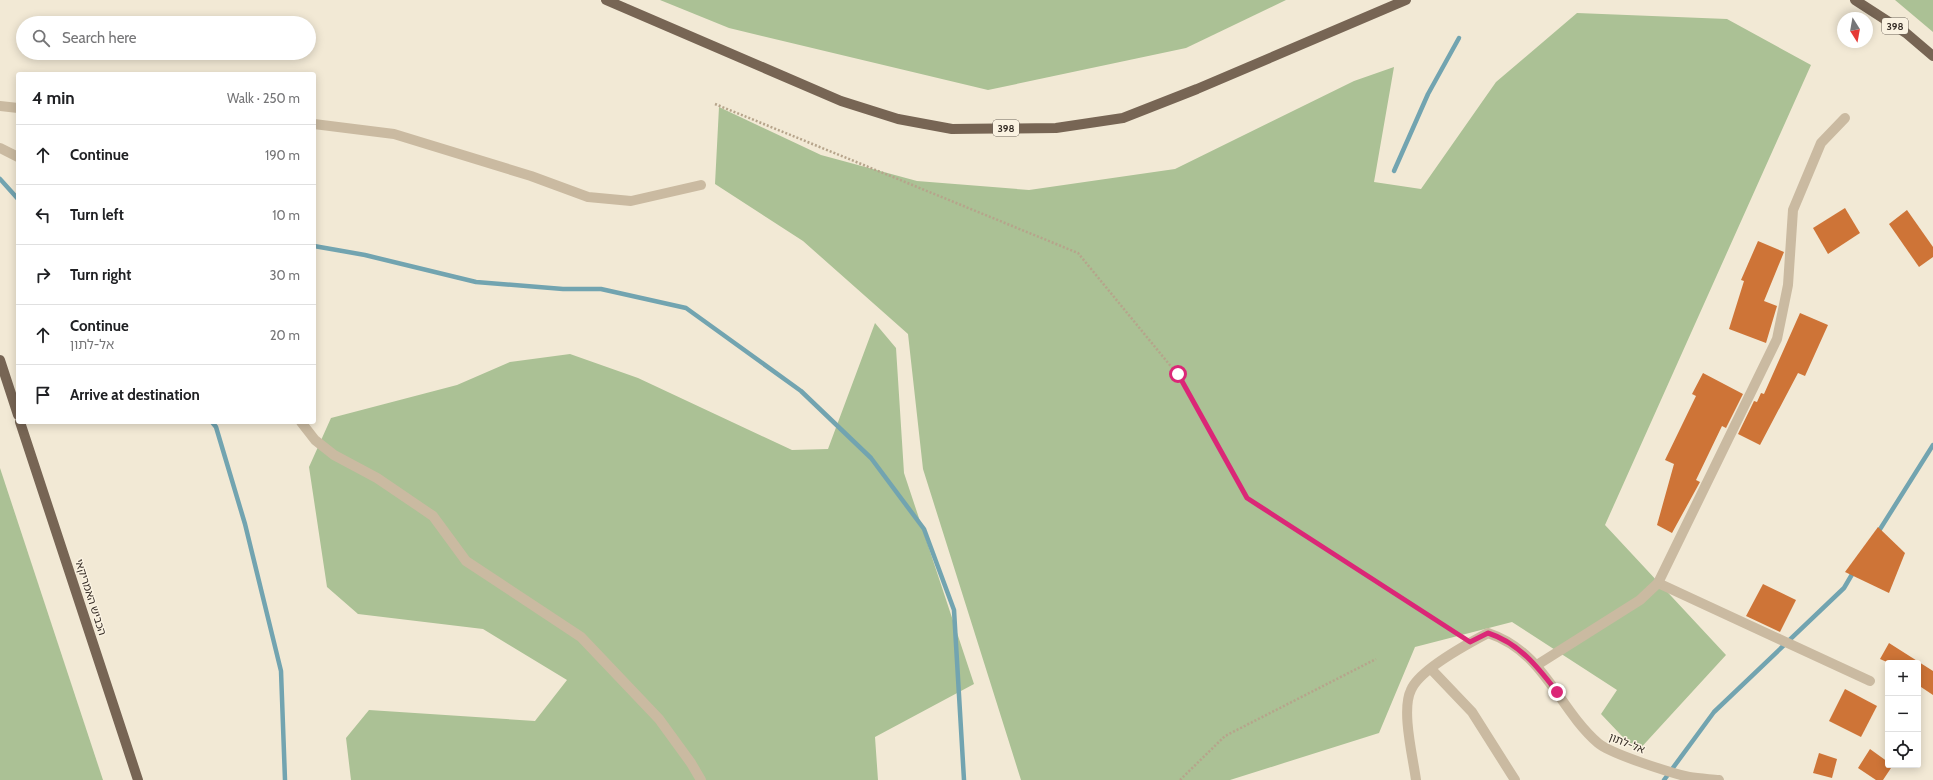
<!DOCTYPE html>
<html lang="en">
<head>
<meta charset="utf-8">
<style>
  :root { --surface:#fff; --page:#f2f2f2; --text:#202124; --muted:#757577; --line:#e0e0e0 }
  body { margin:0; font-family:Cabin,"Noto Sans Hebrew",sans-serif; background:var(--page); color:var(--text) }
  .controls { position:absolute; right:12px; bottom:12px; display:grid; overflow:hidden; border-radius:4px; box-shadow:0 2px 10px #0003 }
  .controls button { width:36px; height:36px; display:grid; place-items:center; padding:0; border:0; border-bottom:1px solid var(--line); background:var(--surface); color:var(--text); font:20px sans-serif }
  .compass { position:absolute; left:1837px; top:12px; width:36px; height:36px; border-radius:50%; background:var(--surface); box-shadow:0 2px 10px #0003; rotate:169deg }
  .stop { position:absolute; width:12px; height:12px; margin:-9px; border:3px solid #db2777; border-radius:50%; background:#fff }
  .stop.end { background:#db2777; border-color:#fff; box-shadow:0 1px 4px #0008 }
  .list { margin:0; padding:0; list-style:none }
  h2 { display:flex; justify-content:space-between; align-items:center; height:52px; margin:0; padding:0 16px; font-size:17px }
  h2 small { font-size:13px; font-weight:400; color:var(--muted) }
  .list li { display:grid; grid-template-columns:26px 1fr auto; gap:12px; align-items:center; box-sizing:border-box; height:60px; padding:0 16px; border-top:1px solid var(--line) }
  .list b { display:block; font-size:15px; white-space:nowrap }
  .list p { margin:0; font-size:13px; white-space:nowrap; color:var(--muted) }
  .list em { font-size:13px; font-style:normal; color:var(--muted) }
  .icon { flex:none; width:22px; height:22px; fill:none; stroke:currentColor; stroke-width:2; stroke-linecap:round; stroke-linejoin:round }
  .map { position:relative; flex:none; width:1933px; height:780px; overflow:hidden }
  .search { position:absolute; background:var(--surface); box-shadow:0 2px 10px #0003; left:16px; top:16px; width:300px; height:44px; display:flex; align-items:center; gap:10px; box-sizing:border-box; padding:0 14px; border-radius:22px; color:var(--muted); font-size:15px }
  .panel { position:absolute; background:var(--surface); box-shadow:0 2px 10px #0003; left:16px; top:72px; width:300px; height:352px; border-radius:4px }
  .map>svg:first-child { display:block }
  .green { fill:#abc195 }
  .lines { fill:none; stroke-linecap:round; stroke-linejoin:round }
  .stream { stroke:#72a4b0; stroke-width:4.5 }
  .building { fill:#ce7437 }
  .path { stroke:#b6a48b; stroke-width:2.5; stroke-dasharray:2 2; stroke-linecap:butt }
  .minor { stroke:#cabaa1; stroke-width:10 }
  .major { stroke:#776554; stroke-width:10 }
  .route { stroke:#db2777; stroke-width:5 }
  .labels { text-anchor:middle; dominant-baseline:central; stroke-width:3; stroke-linejoin:round; paint-order:stroke }
  .shield { fill:#faf2e1; stroke:#6f675d; stroke-width:1 }
  .shield-label { font-size:10px; font-weight:bold; fill:#342b24 }
  .street-label { font-size:11px; fill:#342b24; stroke:#faf2e1 }
</style>
</head>
<body>
<div class="map">
<svg width="1933" height="780" viewBox="0 0 1933 780">
  <rect width="100%" height="100%" fill="#f2e9d5"/>
  <g class="green">
    <path d="M660,0h626l-100,48 -198,42 -259,-62z"/>
    <path d="M1895,0h38v32z"/>
    <path d="M1577,13l150,6 84,46 -206,460 121,130 -89,97 -36,-38 16,-24 -105,-68 -97,25 -36,86 -149,47h-209l-98,-311 -15,-135 -105,-93 -88,-57 4,-77 102,48 96,26 112,9 146,-21 179,-88 40,-14 -20,115 47,7 75,-107z"/>
    <path d="M875,323l21,25 8,125 70,211 -99,53 3,43h-527l-5,-42 23,-28 166,11 32,-41 -84,-51 -125,-15 -31,-27 -18,-120 22,-49 126,-33 53,-23 60,-8 68,24 154,72 36,-1z"/>
    <path d="M0,468l103,312h-103z"/>
  </g>
  <g class="lines">
    <g class="stream">
      <path d="M1394,171l34,-77 31,-56"/>
      <path d="M0,179l18,20"/>
      <path d="M314,246l51,9 111,27 87,7h38l85,19 115,83 70,67 53,71 30,81 10,170"/>
      <path d="M212,422l4,5 29,97 36,147 4,109"/>
      <path d="M1877,534l56,-89"/>
      <path d="M1664,780l50,-68 130,-124 10,-17"/>
    </g>
  </g>
  <g class="building">
    <path d="M1845,208l15,25 -32,21 -15,-26z"/>
    <path d="M1907,210l26,37v10l-14,10 -30,-43z"/>
    <path d="M1758,241l26,11 -20,49 13,5 -11,37 -37,-14 15,-48 -3,-1z"/>
    <path d="M1800,313l28,12 -23,51 -7,-3 -38,72 -22,-11 16,-33 3,1 4,-9 3,1z"/>
    <path d="M1703,373l40,21 -17,34 -4,-2 -26,54 4,2 -28,51 -15,-8 17,-61 -9,-4 31,-64 -4,-2z"/>
    <path d="M1878,527l27,26 -16,40 -44,-21z"/>
    <path d="M1763,584l33,16 -16,32 -34,-16z"/>
    <path d="M1889,643l44,28v24l-15,-10v-22h-29l-9,-4z"/>
    <path d="M1845,689l32,17 -16,31 -32,-16z"/>
    <path d="M1870,749l18,13v3h5l-10,15h-7l-18,-12z"/>
    <path d="M1819,753l18,6 -5,19 -19,-5z"/>
  </g>
  <g class="lines">
    <g class="path">
      <path d="M715,104l363,149 100,122 69,123 213,137"/>
      <path d="M1180,780l45,-44 151,-77"/>
    </g>
    <g class="minor">
      <path d="M0,106l18,2"/>
      <path d="M314,124l80,10 137,42 57,21 43,4 70,-16"/>
      <path d="M0,148l18,9"/>
      <path d="M301,422l14,18 19,15 43,23 56,38 33,45 115,76 78,82 32,44 10,17"/>
      <path d="M1658,583l212,98"/>
      <path d="M1537,665l103,-65 18,-17 119,-244 11,-54 5,-75 28,-67 24,-25"/>
      <path d="M1431,669l41,43 43,68"/>
      <path d="M1416,780c-3,-23 -15,-70 -5,-90 8,-20 58,-47 77,-57 57,19 69,74 110,110 13,11 73,30 91,34 10,2 21,2 30,3"/>
    </g>
    <g class="major">
      <path d="M606,0l235,101 57,18 54,10 104,-1 67,-10 74,-29 209,-89"/>
      <path d="M1855,0l51,33 27,23"/>
      <path d="M0,360l18,55"/>
      <path d="M20,422l118,358"/>
    </g>
  </g>
  <g class="lines">
    <path class="route" d="M1178,374l69,124 223,144 18,-9c31,10 50,34 69,59"/>
  </g>
  <g class="labels">
    <g class="shield">
      <rect x="1882" y="18" width="26" height="16" rx="3"/>
      <rect x="993" y="120" width="26" height="16" rx="3"/>
    </g>
    <g class="shield-label">
      <text x="1895" y="26">398</text>
      <text x="1006" y="128">398</text>
    </g>
    <g class="street-label">
      <text transform="translate(91 597) rotate(72)">הכביש האמריקאי</text>
      <text transform="translate(1627 743) rotate(22)">אל-לתון</text>
    </g>
  </g>
</svg>
<div class="controls">
<button>+</button>
<button>−</button>
<button><svg class="icon" aria-label="locate" viewBox="0 0 24 24"><circle cx="12" cy="12" r="6"/><path d="M12 2v4M12 18v4M2 12h4M18 12h4"/></svg></button>
</div>
<svg class="compass" viewBox="-18 -18 36 36"><path d="M0-13l5 13h-10z" fill="#e53935"/><path d="M0 13l5-13h-10z" fill="#757577"/></svg>
<div class="stop" style="left:1178px;top:374px"></div>
<div class="stop end" style="left:1557px;top:692px"></div>
<div class="search"><svg class="icon" aria-label="search" viewBox="0 0 24 24"><circle cx="10" cy="10" r="6"/><path d="M15 15l6 6"/></svg>Search here</div>
<section class="panel">
<h2>4 min<small>Walk · 250 m</small></h2>
<ul class="list">
<li><svg class="icon" aria-label="ahead" viewBox="0 0 24 24"><path d="M12 20V5M6 11l6-6 6 6"/></svg><div><b>Continue</b></div><em>190 m</em></li>
<li><svg class="icon" aria-label="left" viewBox="0 0 24 24"><path d="M17 20v-9H6M10 6l-5 5 5 5"/></svg><div><b>Turn left</b></div><em>10 m</em></li>
<li><svg class="icon" aria-label="right" viewBox="0 0 24 24"><path d="M7 20v-9h11M14 6l5 5-5 5"/></svg><div><b>Turn right</b></div><em>30 m</em></li>
<li><svg class="icon" aria-label="ahead" viewBox="0 0 24 24"><path d="M12 20V5M6 11l6-6 6 6"/></svg><div><b>Continue</b><p>אל-לתון</p></div><em>20 m</em></li>
<li><svg class="icon" aria-label="arrive" viewBox="0 0 24 24"><path d="M6 21V4h12l-3 4 3 4H6"/></svg><div><b>Arrive at destination</b></div></li>
</ul>
</section>
</div>
</body>
</html>
